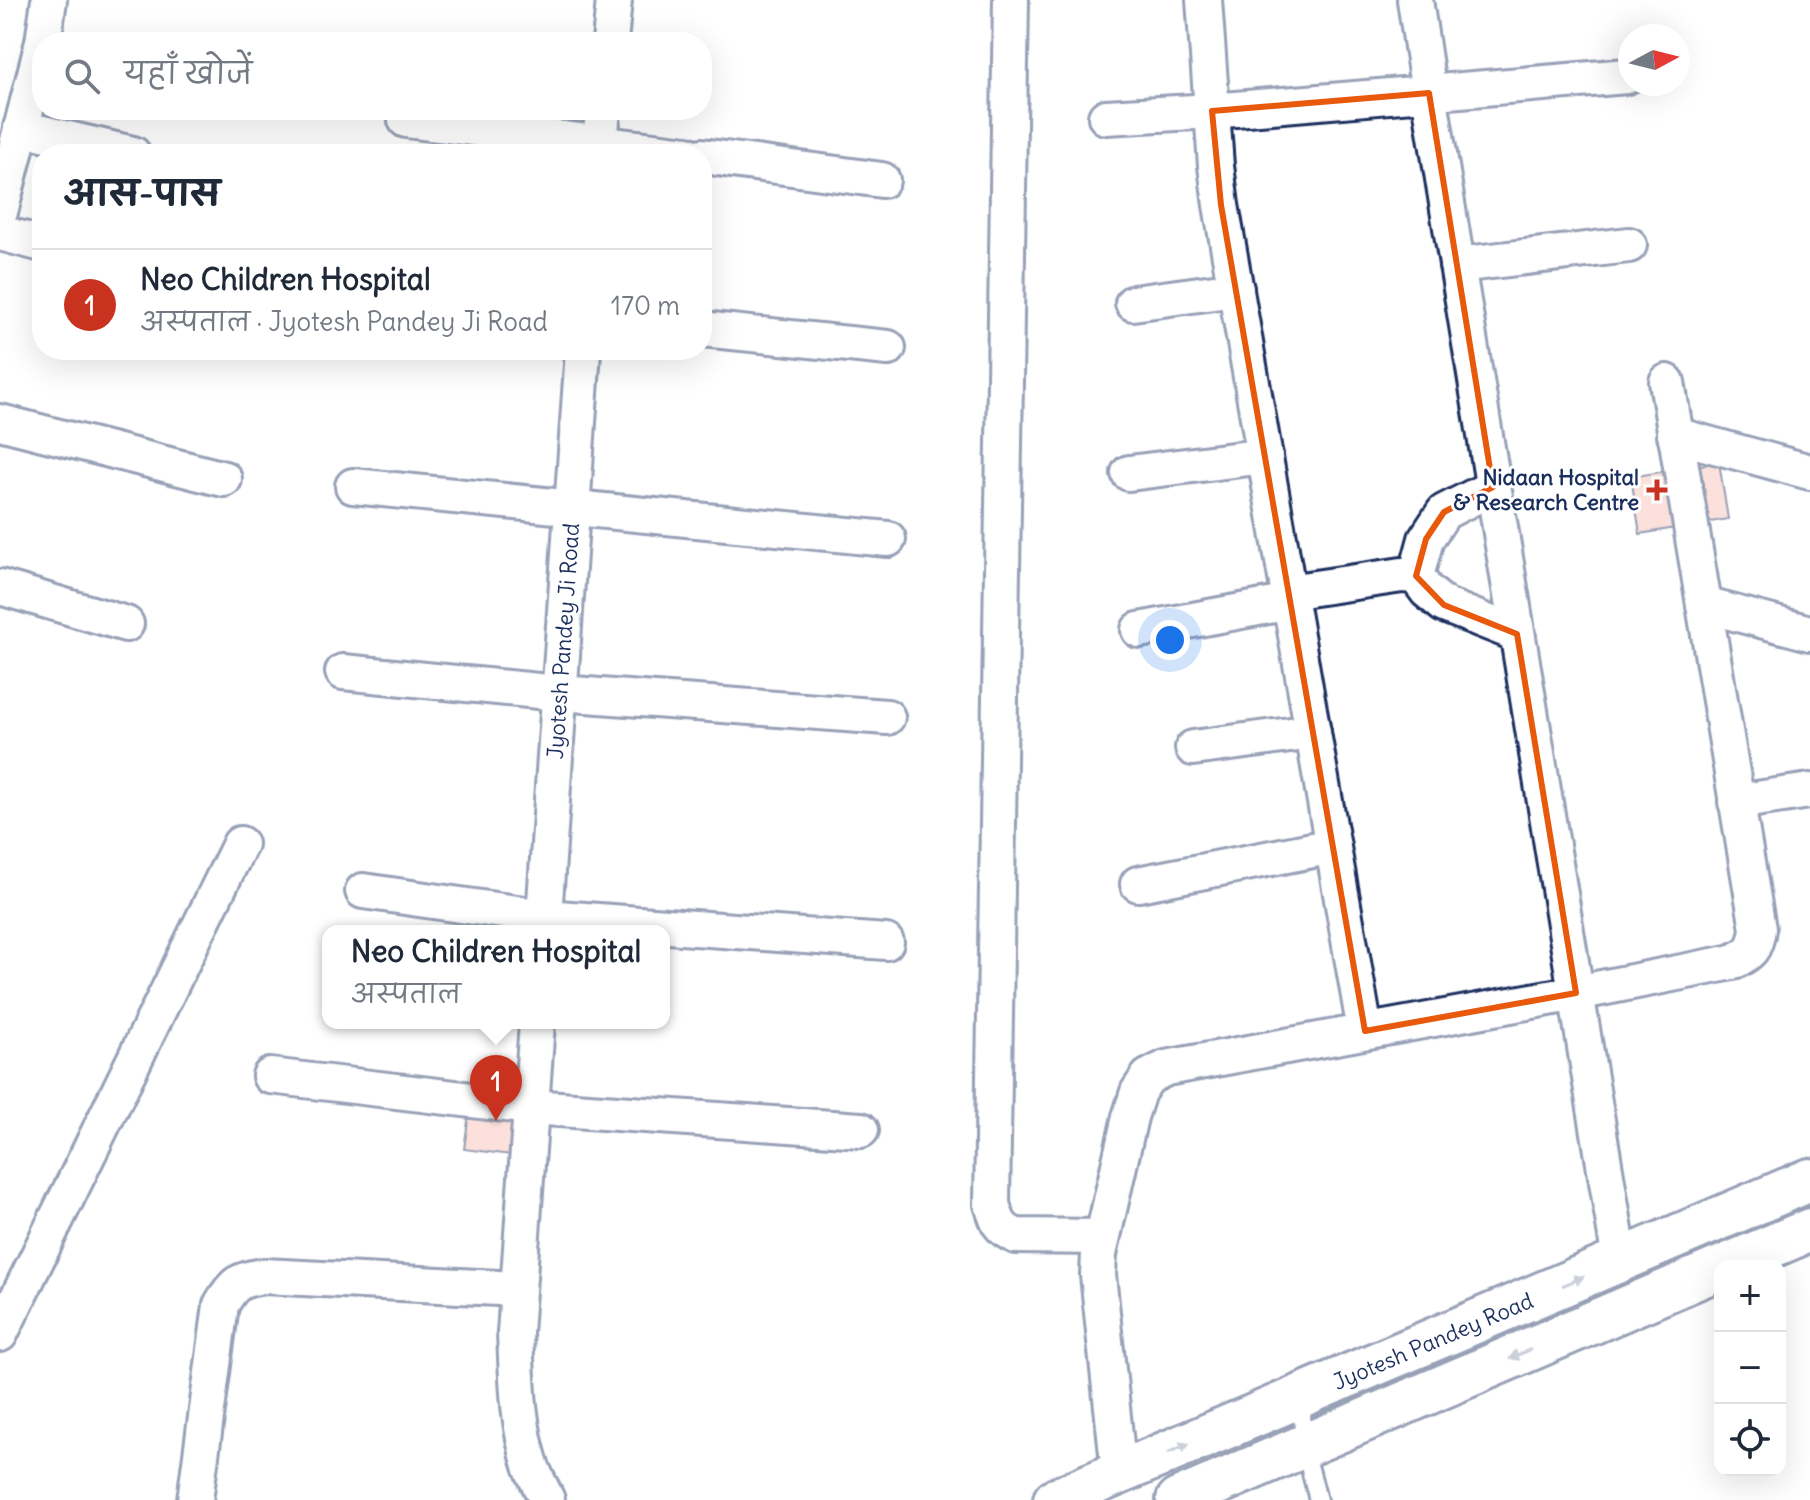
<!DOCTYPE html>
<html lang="hi">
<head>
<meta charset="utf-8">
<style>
  :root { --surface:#fff; --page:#f2f2f3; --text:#1f2937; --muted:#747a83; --line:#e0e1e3; --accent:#c8321e }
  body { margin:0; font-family:Delius,"Playpen Sans Deva",sans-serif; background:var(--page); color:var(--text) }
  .controls { position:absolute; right:24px; bottom:24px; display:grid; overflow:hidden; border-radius:16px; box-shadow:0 8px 32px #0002 }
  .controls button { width:72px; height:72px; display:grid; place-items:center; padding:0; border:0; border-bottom:2px solid var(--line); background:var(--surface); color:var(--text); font:40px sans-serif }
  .compass { position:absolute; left:1618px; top:24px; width:72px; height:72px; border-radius:50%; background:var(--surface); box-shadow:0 8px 32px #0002; rotate:83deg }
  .you { position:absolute; left:1170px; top:640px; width:28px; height:28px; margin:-20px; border:6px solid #fff; border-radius:50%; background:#1a73e8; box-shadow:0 0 0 12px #1a73e833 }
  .badge { display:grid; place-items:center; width:52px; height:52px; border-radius:50%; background:var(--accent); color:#fff; font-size:26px; font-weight:700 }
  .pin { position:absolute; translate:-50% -66px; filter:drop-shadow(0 2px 4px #0008) }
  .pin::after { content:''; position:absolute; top:42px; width:28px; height:24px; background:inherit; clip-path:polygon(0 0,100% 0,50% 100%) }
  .popup { position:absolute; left:322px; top:925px; width:348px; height:104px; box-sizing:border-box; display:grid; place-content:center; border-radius:16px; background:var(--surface); filter:drop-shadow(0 2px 6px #0005); font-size:26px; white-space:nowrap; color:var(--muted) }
  .popup b { font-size:30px; color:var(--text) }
  .popup::after { content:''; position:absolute; left:50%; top:100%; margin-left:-16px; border:16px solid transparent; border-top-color:var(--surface) }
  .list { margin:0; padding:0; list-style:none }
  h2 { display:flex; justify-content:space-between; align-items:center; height:104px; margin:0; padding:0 32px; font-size:34px }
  h2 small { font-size:26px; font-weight:400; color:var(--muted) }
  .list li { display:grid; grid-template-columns:52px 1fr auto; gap:24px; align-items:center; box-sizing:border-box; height:112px; padding:0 32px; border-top:2px solid var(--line) }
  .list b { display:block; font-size:30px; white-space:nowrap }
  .list p { margin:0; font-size:26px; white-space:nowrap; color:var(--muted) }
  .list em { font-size:26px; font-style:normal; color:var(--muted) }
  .icon { flex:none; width:44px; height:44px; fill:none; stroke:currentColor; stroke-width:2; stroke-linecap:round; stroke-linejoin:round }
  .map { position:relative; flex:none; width:1810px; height:1500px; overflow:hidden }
  .search { position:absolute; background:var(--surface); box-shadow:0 8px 32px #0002; left:32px; top:32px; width:680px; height:88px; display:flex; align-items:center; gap:20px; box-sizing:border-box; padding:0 28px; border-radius:32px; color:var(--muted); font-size:30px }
  .panel { position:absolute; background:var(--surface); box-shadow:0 8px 32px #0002; left:32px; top:144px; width:680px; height:216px; border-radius:32px }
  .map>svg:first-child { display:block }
  .building { fill:#f5bbaf; stroke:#1b2f5e; stroke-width:2 }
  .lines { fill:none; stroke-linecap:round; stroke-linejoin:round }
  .service-casing { stroke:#1b2f5e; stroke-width:22 }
  .minor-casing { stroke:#1b2f5e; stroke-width:40 }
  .tertiary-casing { stroke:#1b2f5e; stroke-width:48 }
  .service { stroke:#fff; stroke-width:16 }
  .minor { stroke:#fff; stroke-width:34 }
  .tertiary { stroke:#fff; stroke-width:42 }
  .oneway { fill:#8d97ae }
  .marked { fill:none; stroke:#e8590c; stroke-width:6; stroke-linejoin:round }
  .poi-dot { fill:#c8321e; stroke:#fff; stroke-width:3 }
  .labels { text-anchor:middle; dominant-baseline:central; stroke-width:6; stroke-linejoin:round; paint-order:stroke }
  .poi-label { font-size:22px; font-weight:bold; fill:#1b2f5e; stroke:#fff; text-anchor:end }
  .street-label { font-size:22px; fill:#1b2f5e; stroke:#fff }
</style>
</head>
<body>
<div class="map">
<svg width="1810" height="1500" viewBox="0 0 1810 1500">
  <rect width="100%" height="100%" fill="#fff"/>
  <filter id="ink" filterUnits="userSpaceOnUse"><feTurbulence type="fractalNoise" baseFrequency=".0125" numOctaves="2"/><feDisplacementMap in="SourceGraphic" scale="16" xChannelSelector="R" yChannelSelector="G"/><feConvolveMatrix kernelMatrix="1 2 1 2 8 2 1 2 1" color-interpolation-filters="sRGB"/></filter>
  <g filter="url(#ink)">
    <g class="building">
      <path d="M1719,462l9,57 -88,15 -9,-57z"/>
      <path d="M472,1092l78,11 -7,56 -79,-10z"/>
    </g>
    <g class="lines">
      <defs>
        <path id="service" d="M1301,1399l3,47 14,54"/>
        <g id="minor">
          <path d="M1011,0l-19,1204c5,17 7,25 24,32l86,1"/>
          <path d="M1204,0l12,166 5,39 144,826"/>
          <path d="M1415,0l14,93 191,1168"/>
          <path d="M43,42l6,-42"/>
          <path d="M610,42l4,-42"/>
          <path d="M1106,117l106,-6 415,-35"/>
          <path d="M406,120l281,34"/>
          <path d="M21,128l112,26"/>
          <path d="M599,154l4,-44"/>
          <path d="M702,156l180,24"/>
          <path d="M0,212l42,-166"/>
          <path d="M0,233l42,11"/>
          <path d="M1457,265l172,-20"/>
          <path d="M1133,303l103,-14"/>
          <path d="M702,329l186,19"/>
          <path d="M0,422l224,57"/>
          <path d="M1675,435l135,37"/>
          <path d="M1129,473l136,-17"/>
          <path d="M353,486l535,53"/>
          <path d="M1416,576l10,-37 18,-27 49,-25"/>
          <path d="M0,587l126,37"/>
          <path d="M1288,592l114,-17 14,1 11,15 17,14 73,29"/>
          <path d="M1704,605l106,28"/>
          <path d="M1139,630l151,-28"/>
          <path d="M343,672l216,21 328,24"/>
          <path d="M1193,748l120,-16"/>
          <path d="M1736,802l74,-11"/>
          <path d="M1138,884l195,-38"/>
          <path d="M363,891l181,26 342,25"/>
          <path d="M543,931l40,-581"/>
          <path d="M537,1023l-22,310c2,44 2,90 16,132 4,12 11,24 16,35"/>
          <path d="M270,1076l261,31 330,23"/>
          <path d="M0,1334l240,-490"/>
          <path d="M1119,1473l-21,-198 1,-21 31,-137 8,-25 10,-15 18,-9 410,-75 157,-31c18,-9 22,-13 25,-33l-91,-547"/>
          <path d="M195,1500l26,-195c13,-23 18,-25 43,-29l254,13"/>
        </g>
        <g id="tertiary">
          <path d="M1725,1266l85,-36"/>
          <path d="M1055,1500l755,-320"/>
          <path d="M1178,1500l542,-232"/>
        </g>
      </defs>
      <use href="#service" class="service-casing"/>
      <use href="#minor" class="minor-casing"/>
      <use href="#tertiary" class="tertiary-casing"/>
      <use href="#service" class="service"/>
      <use href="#minor" class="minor"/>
      <use href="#tertiary" class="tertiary"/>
    </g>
    <defs><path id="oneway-solid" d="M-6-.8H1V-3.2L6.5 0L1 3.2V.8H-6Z" transform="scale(2)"/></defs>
    <g class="oneway">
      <use href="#oneway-solid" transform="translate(1573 1281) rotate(-23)"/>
      <use href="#oneway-solid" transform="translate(1520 1354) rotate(157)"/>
      <use href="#oneway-solid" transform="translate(1179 1448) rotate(-23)"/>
    </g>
  </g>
  <path d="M0 0H1810V1500H0ZM1429,93l64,394 -49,25 -18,27 -10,37 28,29 73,29 59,359 -211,38 -144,-826 -9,-94z" fill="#fff" fill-opacity=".55" fill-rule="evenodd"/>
  <path class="marked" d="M1429,93l64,394 -49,25 -18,27 -10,37 28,29 73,29 59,359 -211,38 -144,-826 -9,-94z"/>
  <path class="poi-dot" d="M1653 478h8v8h8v8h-8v8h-8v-8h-8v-8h8z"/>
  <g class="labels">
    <g class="poi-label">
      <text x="1639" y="477">Nidaan Hospital<tspan x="1639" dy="25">&amp; Research Centre</tspan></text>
    </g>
    <g class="street-label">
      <text transform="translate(563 641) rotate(-86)">Jyotesh Pandey Ji Road</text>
      <text transform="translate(1433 1341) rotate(-23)">Jyotesh Pandey Road</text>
    </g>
  </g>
</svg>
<div class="controls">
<button>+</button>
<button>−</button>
<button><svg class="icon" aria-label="locate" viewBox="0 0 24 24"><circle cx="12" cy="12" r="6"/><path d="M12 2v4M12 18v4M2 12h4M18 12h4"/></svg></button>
</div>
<svg class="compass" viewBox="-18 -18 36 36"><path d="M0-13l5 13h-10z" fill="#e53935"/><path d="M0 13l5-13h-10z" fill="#747a83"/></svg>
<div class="you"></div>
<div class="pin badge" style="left:496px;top:1121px">1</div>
<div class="popup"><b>Neo Children Hospital</b>अस्पताल</div>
<div class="search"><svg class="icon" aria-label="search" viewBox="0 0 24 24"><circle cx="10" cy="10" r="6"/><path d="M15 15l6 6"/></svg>यहाँ खोजें</div>
<section class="panel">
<h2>आस-पास<small></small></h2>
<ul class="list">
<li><span class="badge">1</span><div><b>Neo Children Hospital</b><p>अस्पताल · Jyotesh Pandey Ji Road</p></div><em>170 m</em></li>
</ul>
</section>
</div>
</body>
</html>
